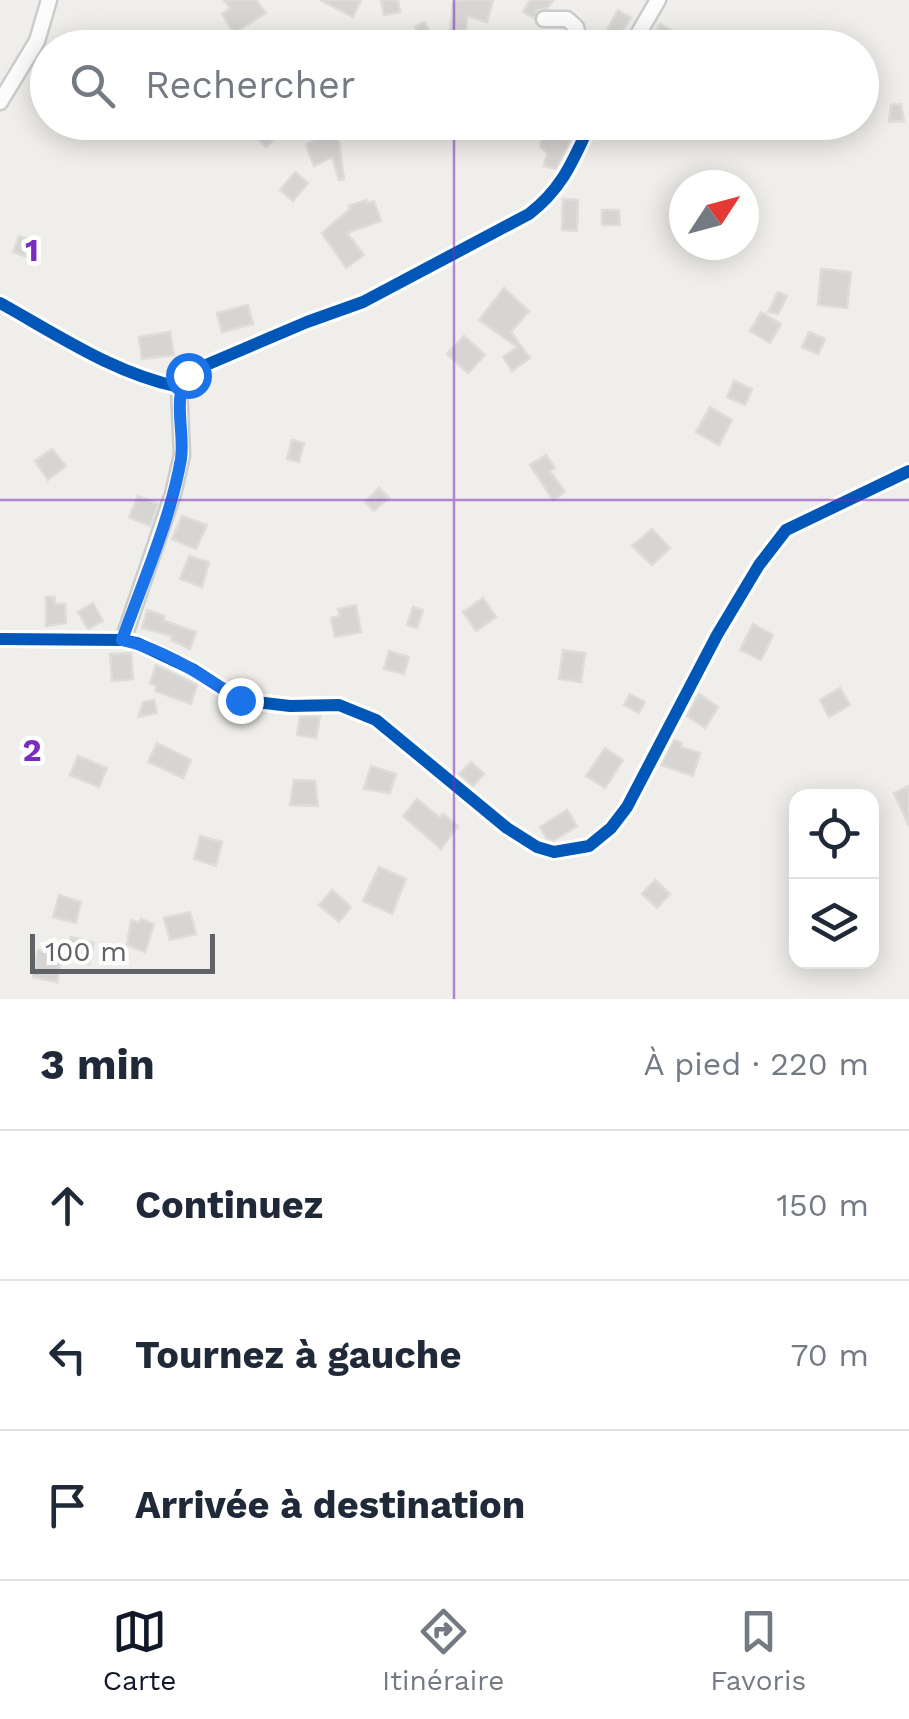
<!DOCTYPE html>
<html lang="fr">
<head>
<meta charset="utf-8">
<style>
  :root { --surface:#fff; --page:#f6f6f7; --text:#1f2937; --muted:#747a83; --line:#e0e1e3; --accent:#111827 }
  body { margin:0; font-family:"Work Sans",sans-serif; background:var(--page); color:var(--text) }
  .controls { position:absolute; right:30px; bottom:30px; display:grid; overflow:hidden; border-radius:20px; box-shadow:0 5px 25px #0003 }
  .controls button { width:90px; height:90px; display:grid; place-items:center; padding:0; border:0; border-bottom:2px solid var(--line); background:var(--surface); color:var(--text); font:50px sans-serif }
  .compass { position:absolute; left:669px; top:170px; width:90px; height:90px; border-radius:50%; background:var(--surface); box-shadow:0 5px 25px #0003; rotate:54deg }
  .scale { position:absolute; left:30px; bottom:25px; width:185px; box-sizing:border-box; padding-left:10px; border:5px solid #5f6368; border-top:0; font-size:28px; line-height:35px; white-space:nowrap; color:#5f6368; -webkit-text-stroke:8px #fff; paint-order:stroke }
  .stop { position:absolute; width:30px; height:30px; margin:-22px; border:8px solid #1a73e8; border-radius:50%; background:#fff }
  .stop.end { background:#1a73e8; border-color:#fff; box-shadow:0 2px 10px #0008 }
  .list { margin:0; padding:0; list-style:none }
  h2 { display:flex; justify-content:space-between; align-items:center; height:130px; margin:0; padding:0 40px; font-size:42px }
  h2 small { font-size:32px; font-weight:400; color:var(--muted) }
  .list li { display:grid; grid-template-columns:65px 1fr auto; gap:30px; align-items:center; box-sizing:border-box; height:150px; padding:0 40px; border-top:2px solid var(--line) }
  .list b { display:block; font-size:38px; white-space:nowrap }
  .list em { font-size:32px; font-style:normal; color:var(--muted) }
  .icon { flex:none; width:55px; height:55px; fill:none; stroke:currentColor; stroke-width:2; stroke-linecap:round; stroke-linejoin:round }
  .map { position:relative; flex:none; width:909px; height:999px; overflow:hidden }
  .search { position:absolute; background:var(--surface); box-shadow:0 5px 25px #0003; left:30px; right:30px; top:30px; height:110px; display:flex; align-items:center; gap:25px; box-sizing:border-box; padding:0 35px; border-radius:55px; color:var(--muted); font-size:38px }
  .sheet { height:580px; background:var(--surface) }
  nav { display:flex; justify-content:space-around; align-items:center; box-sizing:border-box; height:140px; border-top:2px solid var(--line); background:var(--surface); font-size:28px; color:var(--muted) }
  nav a { display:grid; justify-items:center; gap:5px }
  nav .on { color:var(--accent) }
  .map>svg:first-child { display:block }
  .building { fill:#d6d5d3; stroke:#deddd9; stroke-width:2.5 }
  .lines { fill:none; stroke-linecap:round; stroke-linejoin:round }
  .minor-casing { stroke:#cbcccc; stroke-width:19 }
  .minor { stroke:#fdfcfc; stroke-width:14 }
  .cycleway-casing { stroke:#fff; stroke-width:19 }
  .cycleway { stroke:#0057b8; stroke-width:12 }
  .route { stroke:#1a73e8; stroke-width:12 }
  .grid { fill:none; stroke:#7b2cbf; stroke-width:2.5; stroke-opacity:0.55 }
  .grid-label { font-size:32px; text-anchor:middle; font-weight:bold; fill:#7b2cbf; stroke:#fff; stroke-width:9; stroke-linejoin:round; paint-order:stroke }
</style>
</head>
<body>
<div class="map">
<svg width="909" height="999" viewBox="0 0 909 999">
  <rect width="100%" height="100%" fill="#efeeea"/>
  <g class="building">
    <path d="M224,0h32l10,13 -32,20 -12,-19 8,-6z"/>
    <path d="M320,0h41l-8,17z"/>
    <path d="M381,0h17l2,12 -16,3z"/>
    <path d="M458,0h35l-6,22 -20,-6 -1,15 -11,-1 7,18h-14l5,-45z"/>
    <path d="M530,0h23l-5,8 -10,2 -4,8 -11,-6z"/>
    <path d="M618,10l13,8 -10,15 4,3 -5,9 -23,3z"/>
    <path d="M424,22l16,26h-12l-13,-21z"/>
    <path d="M660,24l14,8 -9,16 -14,-9z"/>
    <path d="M901,104l3,17 -15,1 2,-17z"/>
    <path d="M265,122h8l9,10 -16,15 -13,-13z"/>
    <path d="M365,122h21l9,7 -6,10z"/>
    <path d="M333,126l6,16 5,37 -5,1 -7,-23 -18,9 -8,-21z"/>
    <path d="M541,134l27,3 3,3 -15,29 -12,-3 3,-13 -6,-5z"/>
    <path d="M295,172l13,11 -15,18 -13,-11z"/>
    <path d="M563,199l15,1 -1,31 -15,-1z"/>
    <path d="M366,200l1,3 7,-2 7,20 -34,12 17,22 -18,13 -24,-35 28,-24 -1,-3z"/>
    <path d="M602,210h17l1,15h-18z"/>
    <path d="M19,236l16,5 -5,17 -17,-6z"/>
    <path d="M821,269l30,3 -4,36 -29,-3z"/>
    <path d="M504,288l25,23 -18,21 19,26 -18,13 -9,-14 14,-10 -38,-27z"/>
    <path d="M778,292l9,4 -9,18 -10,-2z"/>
    <path d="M248,305l5,19 -31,8 -5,-19z"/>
    <path d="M761,312l20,12 -11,19 -20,-12z"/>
    <path d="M170,332l4,23 -32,4 -3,-22z"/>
    <path d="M809,332l16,7 -7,15 -16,-7z"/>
    <path d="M464,336l21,19 -17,18 -21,-19z"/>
    <path d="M734,381l18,8 -7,16 -18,-8z"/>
    <path d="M710,407l22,13 -13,25 -23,-13z"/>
    <path d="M292,440l12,3 -5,19 -12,-3z"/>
    <path d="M52,449l14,17 -18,14 -13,-19z"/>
    <path d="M546,455l9,13 -5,3 15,21 -12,8 -23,-35z"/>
    <path d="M379,488l10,10 -15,13 -9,-9z"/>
    <path d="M138,496l20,8 -8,22 -21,-9z"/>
    <path d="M182,516l25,9 -11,24 -24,-10z"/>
    <path d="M652,529l18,19 -18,17 -20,-19z"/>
    <path d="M189,556l20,6 -7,25 -22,-8z"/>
    <path d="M46,597h9v7h10l1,19 -20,3z"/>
    <path d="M483,598l13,19 -20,14 -13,-19z"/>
    <path d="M93,603l10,18 -15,8 -10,-17z"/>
    <path d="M356,605l5,27 -26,5 -4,-19 9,-2 -2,-7z"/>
    <path d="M413,607l10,3 -6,18 -10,-3z"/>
    <path d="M147,610l18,6 -2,4 33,12 -6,17 -19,-9 1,-4 -30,-8z"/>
    <path d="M753,624l20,11 -12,25 -21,-10z"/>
    <path d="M563,650l22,3 -4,29 -22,-3z"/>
    <path d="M389,651l20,6 -5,17 -20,-5z"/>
    <path d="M131,653l2,26 -21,2 -2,-27z"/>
    <path d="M156,665l41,20 -6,19 -36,-13 1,-5 -6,-3z"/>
    <path d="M840,688l10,17 -21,12 -9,-17z"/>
    <path d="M630,694l15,8 -6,11 -15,-8z"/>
    <path d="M699,694l19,13 -13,21 -18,-12z"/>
    <path d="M154,700l3,13 -19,4 5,-15z"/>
    <path d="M300,716h20l-4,22 -19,-3z"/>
    <path d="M674,740l8,3 -1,4 19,6 -7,23 -32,-11z"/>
    <path d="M157,743l34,17 -8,18 -35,-16z"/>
    <path d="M605,748l18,12 -18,28 -19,-12z"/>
    <path d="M78,756l29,12 -8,19 -29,-12z"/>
    <path d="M471,762l13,12 -11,12 -14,-12z"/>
    <path d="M371,766l25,8 -6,19 -26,-4z"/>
    <path d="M294,780l21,1 3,25 -28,-1z"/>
    <path d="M909,786v40l-15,-33z"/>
    <path d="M417,799l23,19 3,-4 15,12 -17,23 -38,-33z"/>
    <path d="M567,810l10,16 -24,15 -6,-2 -7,-12z"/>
    <path d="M200,836l22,6 -6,24 -22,-7z"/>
    <path d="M379,867l27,12 -14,35 -29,-13z"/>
    <path d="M655,880l15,14 -13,14 -15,-14z"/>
    <path d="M332,890l19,17 -12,15 -20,-17z"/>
    <path d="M59,895l22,7 -5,21 -23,-6z"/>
    <path d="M190,912l6,22 -26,6 -6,-22z"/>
    <path d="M141,919l13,5 -9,28 -18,-7 4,-25 8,3z"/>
    <path d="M71,937l23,6 -5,21 -23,-6z"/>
    <path d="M38,950l24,5 -5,27 -24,-5z"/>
  </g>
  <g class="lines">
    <defs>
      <g id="minor">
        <path d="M544,19h23l9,8 5,21"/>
        <path d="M630,48l28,-48"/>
        <path d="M0,102l37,-61 12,-41"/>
        <path d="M0,303c58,32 113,70 179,84l8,-12 12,-7 108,-46 56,-20 166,-88c34,-26 44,-54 62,-92"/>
        <path d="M0,639l123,1 14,3 57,27 46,30 50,6 49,-1 37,15 131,108 30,19 17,5 35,-6 22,-18 16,-21 90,-172 42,-70 27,-35 123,-59"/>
        <path d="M123,640l50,-146 9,-39 -3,-68"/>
      </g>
    </defs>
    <use href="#minor" class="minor-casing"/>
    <use href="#minor" class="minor"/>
    <defs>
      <g id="cycleway">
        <path d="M0,303c58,32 113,70 179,84l8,-12 12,-7 108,-46 56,-20 166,-88c34,-26 44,-54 62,-92"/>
        <path d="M0,639l123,1 14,3 57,27 46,30 50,6 49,-1 37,15 131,108 30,19 17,5 35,-6 22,-18 16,-21 90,-172 42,-70 27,-35 123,-59"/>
      </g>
    </defs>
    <use href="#cycleway" class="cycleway-casing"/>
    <use href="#cycleway" class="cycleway"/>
  </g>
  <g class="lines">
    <path class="route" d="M188,375c-16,22 -3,58 -7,84 -11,62 -38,122 -59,181 43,9 82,37 118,60"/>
  </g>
  <path class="grid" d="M454,0v48M454,122v877M0,500h909"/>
  <g class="grid-label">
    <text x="32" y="261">1</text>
    <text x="32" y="761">2</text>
  </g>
</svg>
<div class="controls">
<button><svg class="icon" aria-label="locate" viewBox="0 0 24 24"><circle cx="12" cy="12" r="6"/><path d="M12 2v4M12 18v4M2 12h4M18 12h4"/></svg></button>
<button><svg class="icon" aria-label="layers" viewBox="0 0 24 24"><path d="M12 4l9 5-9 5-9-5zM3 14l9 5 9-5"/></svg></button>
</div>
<svg class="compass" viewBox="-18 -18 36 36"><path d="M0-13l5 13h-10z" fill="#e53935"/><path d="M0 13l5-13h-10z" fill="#747a83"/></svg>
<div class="scale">100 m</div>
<div class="stop" style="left:188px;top:375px"></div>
<div class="stop end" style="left:240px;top:700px"></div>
<div class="search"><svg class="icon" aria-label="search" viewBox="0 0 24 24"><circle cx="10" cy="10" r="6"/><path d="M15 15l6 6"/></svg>Rechercher</div>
</div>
<section class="sheet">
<h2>3 min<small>À pied · 220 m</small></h2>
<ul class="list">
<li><svg class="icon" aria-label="ahead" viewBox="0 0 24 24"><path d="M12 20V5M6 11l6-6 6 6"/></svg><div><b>Continuez</b></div><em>150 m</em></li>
<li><svg class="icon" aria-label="left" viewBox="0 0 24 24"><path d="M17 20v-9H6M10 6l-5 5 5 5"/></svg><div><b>Tournez à gauche</b></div><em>70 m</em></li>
<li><svg class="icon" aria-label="arrive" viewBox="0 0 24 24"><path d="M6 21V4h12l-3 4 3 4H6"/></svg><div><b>Arrivée à destination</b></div></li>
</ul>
</section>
<nav>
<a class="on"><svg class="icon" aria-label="map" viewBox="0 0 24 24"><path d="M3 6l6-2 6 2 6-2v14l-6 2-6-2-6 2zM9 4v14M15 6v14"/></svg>Carte</a>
<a><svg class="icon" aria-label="directions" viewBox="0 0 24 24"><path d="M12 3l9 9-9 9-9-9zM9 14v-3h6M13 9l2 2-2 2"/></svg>Itinéraire</a>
<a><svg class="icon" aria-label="saved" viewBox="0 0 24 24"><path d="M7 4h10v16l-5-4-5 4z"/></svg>Favoris</a>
</nav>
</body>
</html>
